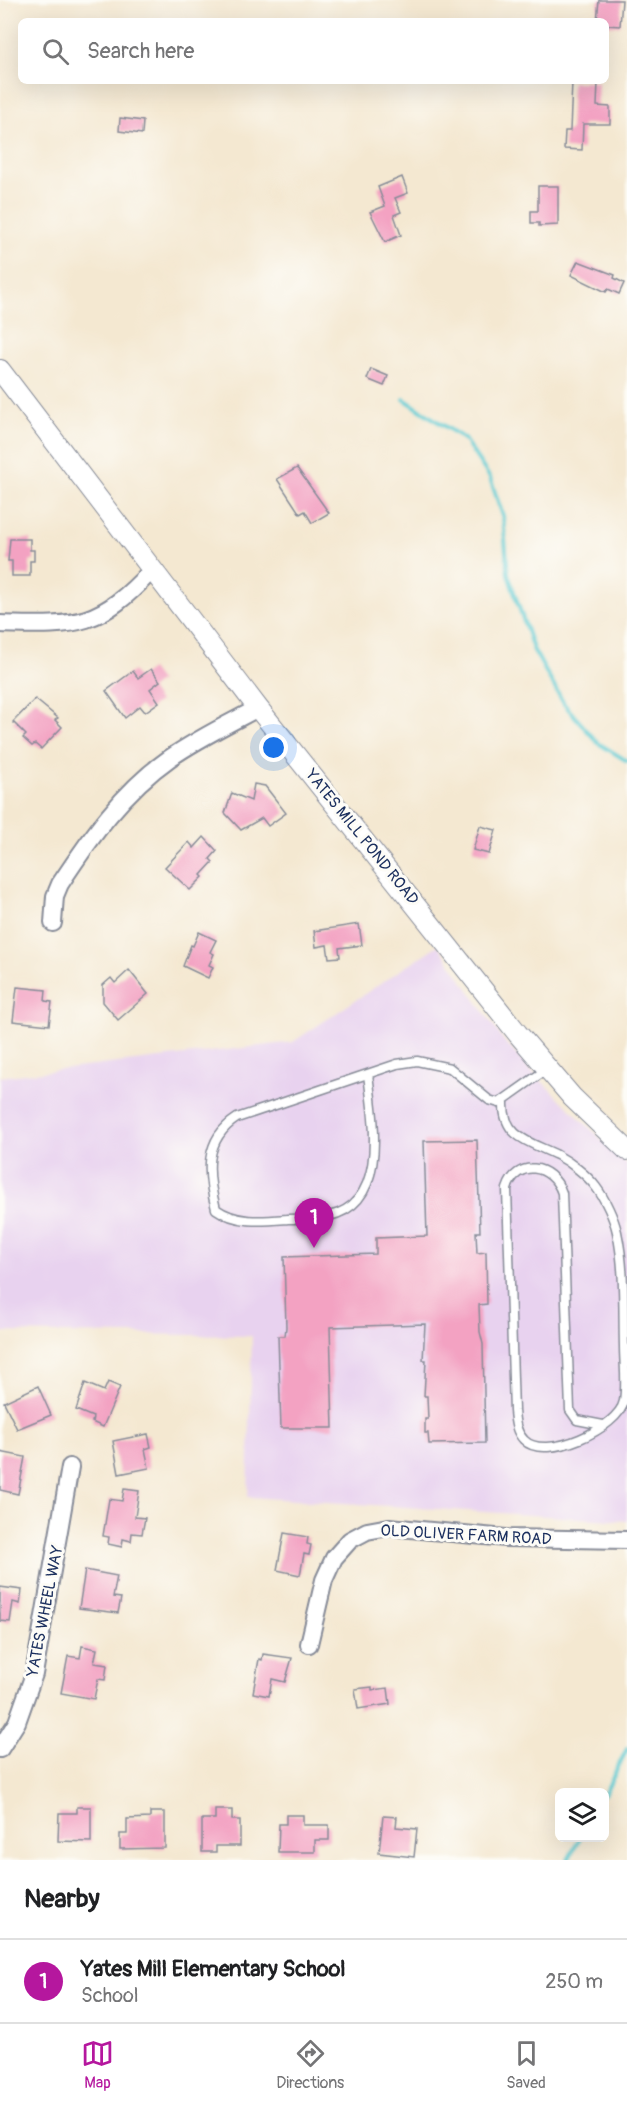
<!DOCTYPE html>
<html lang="en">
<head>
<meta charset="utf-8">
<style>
  :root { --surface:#fff; --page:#f2f2f2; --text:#202124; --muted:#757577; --line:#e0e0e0; --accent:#b5179e }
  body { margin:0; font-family:Pangolin,sans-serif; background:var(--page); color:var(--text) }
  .controls { position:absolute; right:18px; bottom:18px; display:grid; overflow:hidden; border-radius:9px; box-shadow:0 6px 24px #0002 }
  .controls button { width:54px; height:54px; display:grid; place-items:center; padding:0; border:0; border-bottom:2px solid var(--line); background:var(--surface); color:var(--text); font:30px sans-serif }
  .you { position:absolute; left:274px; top:748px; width:21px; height:21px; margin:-15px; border:4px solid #fff; border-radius:50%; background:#1a73e8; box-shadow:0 0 0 9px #1a73e833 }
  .badge { display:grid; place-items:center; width:39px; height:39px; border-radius:50%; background:var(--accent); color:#fff; font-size:20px; font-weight:700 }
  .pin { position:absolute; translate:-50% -50px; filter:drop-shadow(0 2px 3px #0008) }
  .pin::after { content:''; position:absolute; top:32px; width:21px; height:18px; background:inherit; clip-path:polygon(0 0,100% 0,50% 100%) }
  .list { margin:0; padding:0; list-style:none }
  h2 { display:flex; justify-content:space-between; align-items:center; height:78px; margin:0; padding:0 24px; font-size:26px }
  h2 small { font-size:20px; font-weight:400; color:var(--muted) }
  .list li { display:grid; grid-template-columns:39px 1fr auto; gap:18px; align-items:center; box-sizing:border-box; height:84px; padding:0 24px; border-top:2px solid var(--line) }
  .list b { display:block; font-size:22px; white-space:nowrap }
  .list p { margin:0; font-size:20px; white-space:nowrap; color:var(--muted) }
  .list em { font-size:20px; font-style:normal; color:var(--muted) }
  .icon { flex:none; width:33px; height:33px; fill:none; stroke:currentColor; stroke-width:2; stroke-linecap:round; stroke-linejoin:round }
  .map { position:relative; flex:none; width:627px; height:1860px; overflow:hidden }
  .search { position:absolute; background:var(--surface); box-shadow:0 6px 24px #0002; left:18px; right:18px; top:18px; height:66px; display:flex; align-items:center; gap:15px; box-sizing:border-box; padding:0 21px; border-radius:9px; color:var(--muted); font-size:22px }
  .sheet { height:162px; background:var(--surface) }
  nav { display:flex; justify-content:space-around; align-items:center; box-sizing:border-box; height:84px; border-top:2px solid var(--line); background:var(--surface); font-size:16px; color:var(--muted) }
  nav a { display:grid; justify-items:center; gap:3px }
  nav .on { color:var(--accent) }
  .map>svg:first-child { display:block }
  .built { fill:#e8d2ef }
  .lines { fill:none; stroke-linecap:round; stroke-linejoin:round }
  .stream { stroke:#5dcad1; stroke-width:4 }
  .building { fill:#f3a2c2 }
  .service-casing { stroke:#888c98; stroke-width:11 }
  .minor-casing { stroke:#888c98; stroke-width:20 }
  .tertiary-casing { stroke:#888c98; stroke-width:22 }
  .service { stroke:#fff; stroke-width:8 }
  .minor { stroke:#fff; stroke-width:16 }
  .tertiary { stroke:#fff; stroke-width:20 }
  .labels { text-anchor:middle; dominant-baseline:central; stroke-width:6; stroke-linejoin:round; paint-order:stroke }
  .street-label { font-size:16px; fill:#1b2f5e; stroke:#fdfcf7 }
</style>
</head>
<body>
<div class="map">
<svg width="627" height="1860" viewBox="0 0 627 1860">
  <rect width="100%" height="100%" fill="#fdfcf7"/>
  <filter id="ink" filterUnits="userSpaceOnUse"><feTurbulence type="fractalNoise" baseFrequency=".0167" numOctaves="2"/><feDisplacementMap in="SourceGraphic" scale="12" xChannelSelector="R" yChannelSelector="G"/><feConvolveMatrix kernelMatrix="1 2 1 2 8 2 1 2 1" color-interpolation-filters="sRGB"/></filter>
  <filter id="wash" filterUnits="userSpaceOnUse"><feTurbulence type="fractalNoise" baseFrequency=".008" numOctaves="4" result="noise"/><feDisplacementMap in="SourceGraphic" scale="24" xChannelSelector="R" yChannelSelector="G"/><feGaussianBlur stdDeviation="1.35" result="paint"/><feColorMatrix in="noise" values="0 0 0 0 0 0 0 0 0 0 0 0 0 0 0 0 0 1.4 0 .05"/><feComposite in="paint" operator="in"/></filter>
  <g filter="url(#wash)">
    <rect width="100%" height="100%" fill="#f4e8d1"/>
    <path class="built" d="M438,945l66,96 26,29 97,94v357l-379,-24 4,-161 -252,-4v-255l293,-35z"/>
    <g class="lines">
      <g class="stream">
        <path d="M404,399l60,40 26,39 13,38 5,58 25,75 31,55 34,39 29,18"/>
        <path d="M604,1795l23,-46"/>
        <path d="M568,1860l12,-22"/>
      </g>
    </g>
    <g id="blocks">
      <g class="building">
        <path d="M599,0h23l-2,26 -14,-1v-4h-9z"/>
        <path d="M572,82h26l-1,24 13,1v17h-27l-1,26 -18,-1 1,-18h5z"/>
        <path d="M120,118l23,3 -1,13 -23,-3z"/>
        <path d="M402,177l6,16 -13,5 6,14 -7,3 7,20 -16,7 -15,-30 15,-6 -7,-19z"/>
        <path d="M538,186h20v39l-19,1v-3h-8v-12h7z"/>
        <path d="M578,261l37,14 -1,3 10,5 -5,11 -11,-5 -2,3 -35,-17z"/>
        <path d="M371,369l17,7 -4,10 -17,-7z"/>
        <path d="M297,468l32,45 -17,10 -7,-12 -5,3 -23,-35z"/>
        <path d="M10,539h20v11h4v11h-4v15h-18v-15h-4z"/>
        <path d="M151,669l9,12 -10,8 9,13 -14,10 -5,-6 -15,12 -19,-27 27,-20 5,7z"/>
        <path d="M35,699l23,19 -3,2 7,7 -21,22 -6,-5 -3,2 -9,-8 3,-3 -13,-13z"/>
        <path d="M254,784l11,2 21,27 -18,13 -6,-8 -21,12 -16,-17 7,-20 19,8z"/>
        <path d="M480,826l16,4 -7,24 -16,-4z"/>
        <path d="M204,837l13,14 -7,8 3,3 -12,13 2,2 -13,13 -25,-23 24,-25 5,6z"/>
        <path d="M359,924l3,21 -23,3 1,9 -11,1 -2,-13 -11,2 -2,-16z"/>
        <path d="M199,932l17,8 -6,12 4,2 -5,11 4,2 -5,11 -25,-12 8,-21 2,1z"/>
        <path d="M129,970l19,24 -30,26 -15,-18v-17l8,-7 4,5z"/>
        <path d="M17,987l29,3 -1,11 7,1 -3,23 -36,-4z"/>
        <path d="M477,1140l3,92h-4l1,21 9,-1 1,52 -8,1 1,27 3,12 2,99 -56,1 -1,-11h-3v-14h3l-1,-23h-3l2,-36h-3l2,-36 -95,3 3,101h-52l-3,-92h7l1,-9 -2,-70 92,-3v-16l51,-2 -3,-95z"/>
        <path d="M108,1382l12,5 -17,40 -11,-5 1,-5 -17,-7 9,-27 19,8z"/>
        <path d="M38,1386l13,29 -34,14 -13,-27z"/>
        <path d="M148,1434l3,13 -6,2 4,19 -30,6 -6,-33z"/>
        <path d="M0,1452l25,5 -7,37 -18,-4z"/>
        <path d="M124,1489l15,2 -4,26 10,1 -3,16 -10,-1 -1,8 -8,-2 -1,8 -14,-3 1,-7 -6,-1 6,-37 13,2z"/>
        <path d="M284,1533l24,4 -1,7 4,1 -2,10 -5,-1 -4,21 -23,-5z"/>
        <path d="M85,1570l32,6 -4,21 8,1 -3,15 -39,-5z"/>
        <path d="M0,1587l22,3 -2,14 -7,-2 -3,20 -10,-1z"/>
        <path d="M82,1646l15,3 -3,14 13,2 -2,15 -7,-1 -4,20 -33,-6 7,-37 12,2z"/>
        <path d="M263,1654l29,4 -7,24 -13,-3 -3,17 -16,-3 6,-34 3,1z"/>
        <path d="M372,1687v3l16,-2 2,16 -32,5 -3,-20z"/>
        <path d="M77,1807h14v35l-33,-1 1,-28h18z"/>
        <path d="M215,1810h17v10h8v26h-24v6h-14v-33h13z"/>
        <path d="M150,1812h15v36l-45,1v-15h7v-15l23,-1z"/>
        <path d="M286,1815h17v10h26v15h-14v12h-37l1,-28h7z"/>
        <path d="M383,1816l14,1 -1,10 21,2 -3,28 -35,-4z"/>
      </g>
    </g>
  </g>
  <g filter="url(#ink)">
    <use href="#blocks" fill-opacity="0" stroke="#888c98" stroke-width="1.5"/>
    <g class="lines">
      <defs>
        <g id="service">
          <path d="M368,1074c5,43 22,129 -39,142 -13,3 -28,3 -41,3 -25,2 -51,5 -72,-10 -9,-35 -13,-69 21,-91l160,-54 20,-3 33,7 39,32 10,3 48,-34"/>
          <path d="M504,1103c-1,35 27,39 53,52 13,7 30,20 39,32 9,12 18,31 21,45 8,37 6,77 7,114 0,17 3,38 0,55 -5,27 -79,61 -100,39 -8,-8 -9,-18 -10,-29l-7,-222c9,-30 45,-26 55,4l8,217 7,10 26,5"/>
        </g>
        <g id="minor">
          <path d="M0,624c77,2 98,4 152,-54"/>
          <path d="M53,923l2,-27 5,-12c31,-47 63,-93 110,-126 27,-19 58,-34 88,-50"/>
          <path d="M309,1644l15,-64 10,-22 16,-18 17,-9 22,-4 117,11 121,2"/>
          <path d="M0,1749l17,-27 17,-48 36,-207"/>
        </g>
        <path id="tertiary" d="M0,370l258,338 260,326 54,63 55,53"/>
      </defs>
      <use href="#service" class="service-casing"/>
      <use href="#minor" class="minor-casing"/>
      <use href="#tertiary" class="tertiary-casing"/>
      <use href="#service" class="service"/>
      <use href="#minor" class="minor"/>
      <use href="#tertiary" class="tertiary"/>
    </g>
  </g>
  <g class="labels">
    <g class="street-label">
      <text transform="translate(362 837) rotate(51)">YATES MILL POND ROAD</text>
      <text transform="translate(466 1535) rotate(3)">OLD OLIVER FARM ROAD</text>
      <text transform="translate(45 1611) rotate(-79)">YATES WHEEL WAY</text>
    </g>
  </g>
</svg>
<div class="controls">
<button><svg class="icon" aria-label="layers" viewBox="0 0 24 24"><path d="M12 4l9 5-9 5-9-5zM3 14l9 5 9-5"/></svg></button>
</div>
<div class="you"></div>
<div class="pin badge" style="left:314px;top:1248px">1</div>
<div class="search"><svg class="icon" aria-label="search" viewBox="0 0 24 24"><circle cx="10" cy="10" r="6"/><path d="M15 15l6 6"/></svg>Search here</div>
</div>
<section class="sheet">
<h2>Nearby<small></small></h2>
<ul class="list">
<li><span class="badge">1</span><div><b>Yates Mill Elementary School</b><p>School</p></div><em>250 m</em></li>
</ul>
</section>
<nav>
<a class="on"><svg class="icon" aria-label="map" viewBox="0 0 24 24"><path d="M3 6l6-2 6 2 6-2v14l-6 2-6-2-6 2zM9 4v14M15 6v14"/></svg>Map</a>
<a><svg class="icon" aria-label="directions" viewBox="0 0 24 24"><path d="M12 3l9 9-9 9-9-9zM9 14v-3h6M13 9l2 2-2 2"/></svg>Directions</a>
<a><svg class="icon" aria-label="saved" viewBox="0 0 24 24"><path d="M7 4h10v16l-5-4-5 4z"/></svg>Saved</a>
</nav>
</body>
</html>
